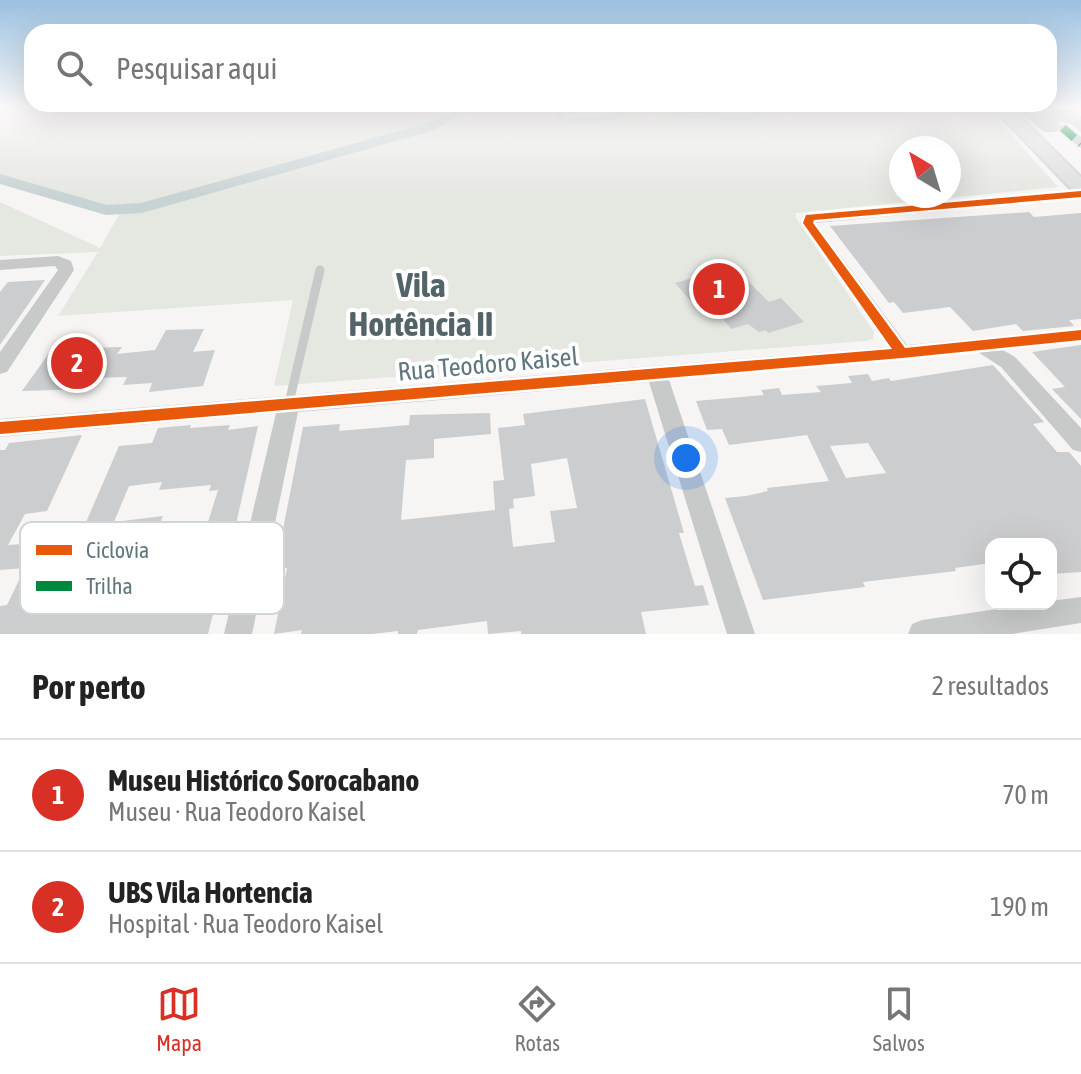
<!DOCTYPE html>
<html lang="pt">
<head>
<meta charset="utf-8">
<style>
  :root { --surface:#fff; --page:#f6f6f6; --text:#222; --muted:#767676; --line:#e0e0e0; --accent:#d93025 }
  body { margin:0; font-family:"Asap Condensed",sans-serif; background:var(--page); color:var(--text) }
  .controls { position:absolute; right:24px; bottom:24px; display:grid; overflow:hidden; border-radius:16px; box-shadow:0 8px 32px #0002 }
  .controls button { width:72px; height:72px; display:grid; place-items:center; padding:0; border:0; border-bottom:2px solid var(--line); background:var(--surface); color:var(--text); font:40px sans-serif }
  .compass { position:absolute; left:889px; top:136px; width:72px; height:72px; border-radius:50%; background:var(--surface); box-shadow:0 8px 32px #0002; rotate:322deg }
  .you { position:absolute; left:686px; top:458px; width:28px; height:28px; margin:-20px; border:6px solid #fff; border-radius:50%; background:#1a73e8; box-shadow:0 0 0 12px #1a73e833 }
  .badge { display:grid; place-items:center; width:52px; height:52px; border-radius:50%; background:var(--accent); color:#fff; font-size:26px; font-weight:700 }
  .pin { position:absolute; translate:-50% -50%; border:4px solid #fff; box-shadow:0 2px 8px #0006 }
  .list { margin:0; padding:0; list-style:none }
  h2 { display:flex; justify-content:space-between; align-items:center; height:104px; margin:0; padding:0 32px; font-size:34px }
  h2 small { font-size:26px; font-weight:400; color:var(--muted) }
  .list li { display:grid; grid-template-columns:52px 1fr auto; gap:24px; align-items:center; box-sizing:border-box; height:112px; padding:0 32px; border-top:2px solid var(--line) }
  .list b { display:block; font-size:30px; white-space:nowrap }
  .list p { margin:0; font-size:26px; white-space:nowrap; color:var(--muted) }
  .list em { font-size:26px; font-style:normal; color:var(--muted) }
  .icon { flex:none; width:44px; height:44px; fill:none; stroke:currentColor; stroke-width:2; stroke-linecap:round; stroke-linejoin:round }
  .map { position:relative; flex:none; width:1081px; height:634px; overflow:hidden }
  .search { position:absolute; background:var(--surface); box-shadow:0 8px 32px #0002; left:24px; right:24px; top:24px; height:88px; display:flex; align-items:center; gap:20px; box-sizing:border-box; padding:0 28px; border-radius:24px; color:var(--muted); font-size:30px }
  .sheet { height:328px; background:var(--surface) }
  nav { display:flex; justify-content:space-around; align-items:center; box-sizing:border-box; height:112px; border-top:2px solid var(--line); background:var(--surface); font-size:22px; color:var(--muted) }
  nav a { display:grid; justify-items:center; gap:4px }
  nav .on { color:var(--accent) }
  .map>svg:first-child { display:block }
  .green { fill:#e5e7e1; fill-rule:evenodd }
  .water { fill:#c8d3d4 }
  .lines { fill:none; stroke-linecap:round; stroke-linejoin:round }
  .canal { fill:#c8d3d4; fill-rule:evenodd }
  .building { fill:#cccdce; fill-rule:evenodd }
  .secondary-casing { stroke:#d1d2d2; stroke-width:4 }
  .service { stroke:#c8caca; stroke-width:9 }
  .minor { fill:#c8caca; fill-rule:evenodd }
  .secondary { fill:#dddedf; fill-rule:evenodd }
  .quiet { stroke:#00873e; stroke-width:8; stroke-dasharray:15 8; stroke-linecap:butt }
  .cycleway-casing { stroke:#fff; stroke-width:5 }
  .cycleway { fill:#e8590c; fill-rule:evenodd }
  .labels { text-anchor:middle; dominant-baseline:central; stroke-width:8; stroke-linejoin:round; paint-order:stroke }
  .street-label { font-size:26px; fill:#61777e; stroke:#fff }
  .district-label { font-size:34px; font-weight:bold; fill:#536469; stroke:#fff }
  .key { fill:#fff; stroke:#d0d6d8; stroke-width:2 }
  .key-label { font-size:22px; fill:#61777e }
</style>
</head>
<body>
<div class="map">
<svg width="1081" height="634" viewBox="0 0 1081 634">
  <rect width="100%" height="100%" fill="#f6f5f4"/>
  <path class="green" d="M0,107h986l72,80 -262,26v5l78,114 -1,7 -7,2 -592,45 19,-86 -235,16 40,-64 -98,4v-54l100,46 21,-37 -15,-1 -106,-31zM901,148h48v48h-48z"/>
  <path class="water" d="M547,107h10l8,11 35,-1 24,-8 -3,-2h193l-70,13 -67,-2 -26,-6 -58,11 -31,-2z"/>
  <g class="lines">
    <path class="canal" d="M459,107h17l-42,23 -292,83 -36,2 -106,-31v-10l107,31 34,-2 283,-79z"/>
  </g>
  <g class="building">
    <path d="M1014,107h56l11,9v16l-12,-9 -10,-1 -2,10h-13z"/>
    <path d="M1029,212l5,5 47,-4v106l-12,1 5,6 -51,5 -7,-7 -43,7 -23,-24 -47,6 -9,-11 -5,1 -59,-77z"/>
    <path d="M723,269l7,7 10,-3 29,29 12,-4 23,24 -36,11 -2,-3 -7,2 -11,-8 -17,5 -21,-25 -13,4 -22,-25z"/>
    <path d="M45,280l-45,65v-53l8,-10z"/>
    <path d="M204,329l-11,23 22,-2 -12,36 -54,6 3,-9 -29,2 4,-8 -33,1 -7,11 -65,2 30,-42 70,-2 -5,7 38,-4 11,-20z"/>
    <path d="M1081,345v74l-29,-30 13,-2 -33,-35z"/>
    <path d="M993,365l51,57 -11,2 24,28h12l12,14v106l-30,2v-30h-60v19l-36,5 1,3 -93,11 2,5 -102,13 -38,-102 21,-2 22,-5 -1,-3 62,-7 -22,-46 -78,10 -7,-16 -15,1 -11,-29 68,-6 -3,-5 18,-2 3,7 39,-3 -5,-6 36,-3 -4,-7 20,-2 4,7 17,-3 2,3zM868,443l18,30 -40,5 -16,-32z"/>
    <path d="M645,399l39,134h-5l16,53 8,-1 6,20 -68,7 5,22h-125v-3l-33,3 -1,-13 -69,9 -1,4h-19v-3l-26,3h-71l1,-4 -28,4 13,-66 -12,2 28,-143 37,-3 -1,7 70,-6 1,-10 80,-2 1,21 -57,5v19l-28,2 -5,60 94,-10 -2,-29 11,-1 -6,-52 27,-3 -2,-11zM567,458l10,50 -27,3 5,31 -42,5 -4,-38 5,-1 -1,-9 22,-3 -4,-32z"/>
    <path d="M191,425l-1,3 40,-3 -2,5 30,-4 -33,147 6,-1 -6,22h-7l-10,40h-208v-28l7,-1 18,-37 -25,2v-120h5l4,-7 73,-8 -35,76 -22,3 -17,31 30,-2 -2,4 41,-4 42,-97 33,-3 6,-15zM162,482l-3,8 52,-5 -2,6 9,-1 -15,48 -22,2 -7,23 -37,5 12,-34h7l7,-18 -49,6 15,-36z"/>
  </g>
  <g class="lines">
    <defs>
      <path id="secondary" d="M992,107h18l71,70v17l-7,-2z"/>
    </defs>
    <use href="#secondary" class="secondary-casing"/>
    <path class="service" d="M289,403l31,-133"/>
    <g class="minor">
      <path d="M1059,125h8l14,12v11l-22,-17z"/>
      <path d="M1081,190v8l-265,25 91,122 174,-17v14l-78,8 12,7 66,71v24l-8,-2 -72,-83 -23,-15 -309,28 86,254h-28l-78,-252 -351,30 -46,222h-28l52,-221 -276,24v-18l888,-72 -88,-124 5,-9z"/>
      <path d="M58,256l13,5 3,9 -67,102 -7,2v-22l58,-82 -3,-4 -55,4v-10z"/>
      <path d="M1081,597v26l-69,11h-104l4,-10 10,-4 109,-16h20v-3z"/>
    </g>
    <use href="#secondary" class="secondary"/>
    <path class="quiet" d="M1063,128l18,16"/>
    <defs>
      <path id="cycleway" d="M1081,191v6l-267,23 -1,3 92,125 176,-18v10l-179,18 -902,76v-12l892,-73 -89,-126 3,-8z"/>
    </defs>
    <use href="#cycleway" class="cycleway-casing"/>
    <use href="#cycleway" class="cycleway"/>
  </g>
  <linearGradient id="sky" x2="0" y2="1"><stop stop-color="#9bc0e0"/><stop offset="0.55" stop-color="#fbfafa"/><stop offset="1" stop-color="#fbfafa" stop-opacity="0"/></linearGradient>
  <rect width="1081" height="196" fill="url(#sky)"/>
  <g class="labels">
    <g class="street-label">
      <text transform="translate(488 364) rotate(-5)">Rua Teodoro Kaisel</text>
    </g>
    <g class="district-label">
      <text x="421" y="284">Vila<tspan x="421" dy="39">Hortência II</tspan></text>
    </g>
  </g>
  <rect x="20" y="522" width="264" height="92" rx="12" class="key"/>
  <rect x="36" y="545" width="36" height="10" fill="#e8590c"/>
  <rect x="36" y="581" width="36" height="10" fill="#00873e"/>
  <g class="key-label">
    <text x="86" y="558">Ciclovia</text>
    <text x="86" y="594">Trilha</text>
  </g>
</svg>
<div class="controls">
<button><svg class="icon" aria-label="locate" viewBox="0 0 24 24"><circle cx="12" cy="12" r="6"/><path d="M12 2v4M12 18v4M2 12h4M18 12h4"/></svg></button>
</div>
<svg class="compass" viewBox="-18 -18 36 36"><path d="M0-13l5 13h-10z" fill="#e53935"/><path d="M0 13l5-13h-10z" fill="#767676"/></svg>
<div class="you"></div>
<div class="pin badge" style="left:719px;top:289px">1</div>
<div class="pin badge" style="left:77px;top:363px">2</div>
<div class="search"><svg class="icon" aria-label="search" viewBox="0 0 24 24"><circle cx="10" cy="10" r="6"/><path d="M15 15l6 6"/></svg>Pesquisar aqui</div>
</div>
<section class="sheet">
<h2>Por perto<small>2 resultados</small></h2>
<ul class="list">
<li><span class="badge">1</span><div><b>Museu Histórico Sorocabano</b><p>Museu · Rua Teodoro Kaisel</p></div><em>70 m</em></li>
<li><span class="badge">2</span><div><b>UBS Vila Hortencia</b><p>Hospital · Rua Teodoro Kaisel</p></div><em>190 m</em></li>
</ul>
</section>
<nav>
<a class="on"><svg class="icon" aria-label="map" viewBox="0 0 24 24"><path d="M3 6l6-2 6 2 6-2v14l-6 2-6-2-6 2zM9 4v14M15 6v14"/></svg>Mapa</a>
<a><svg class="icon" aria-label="directions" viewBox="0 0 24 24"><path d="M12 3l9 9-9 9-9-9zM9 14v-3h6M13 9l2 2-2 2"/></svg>Rotas</a>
<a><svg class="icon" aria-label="saved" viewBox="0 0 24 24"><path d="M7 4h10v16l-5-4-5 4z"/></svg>Salvos</a>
</nav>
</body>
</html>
